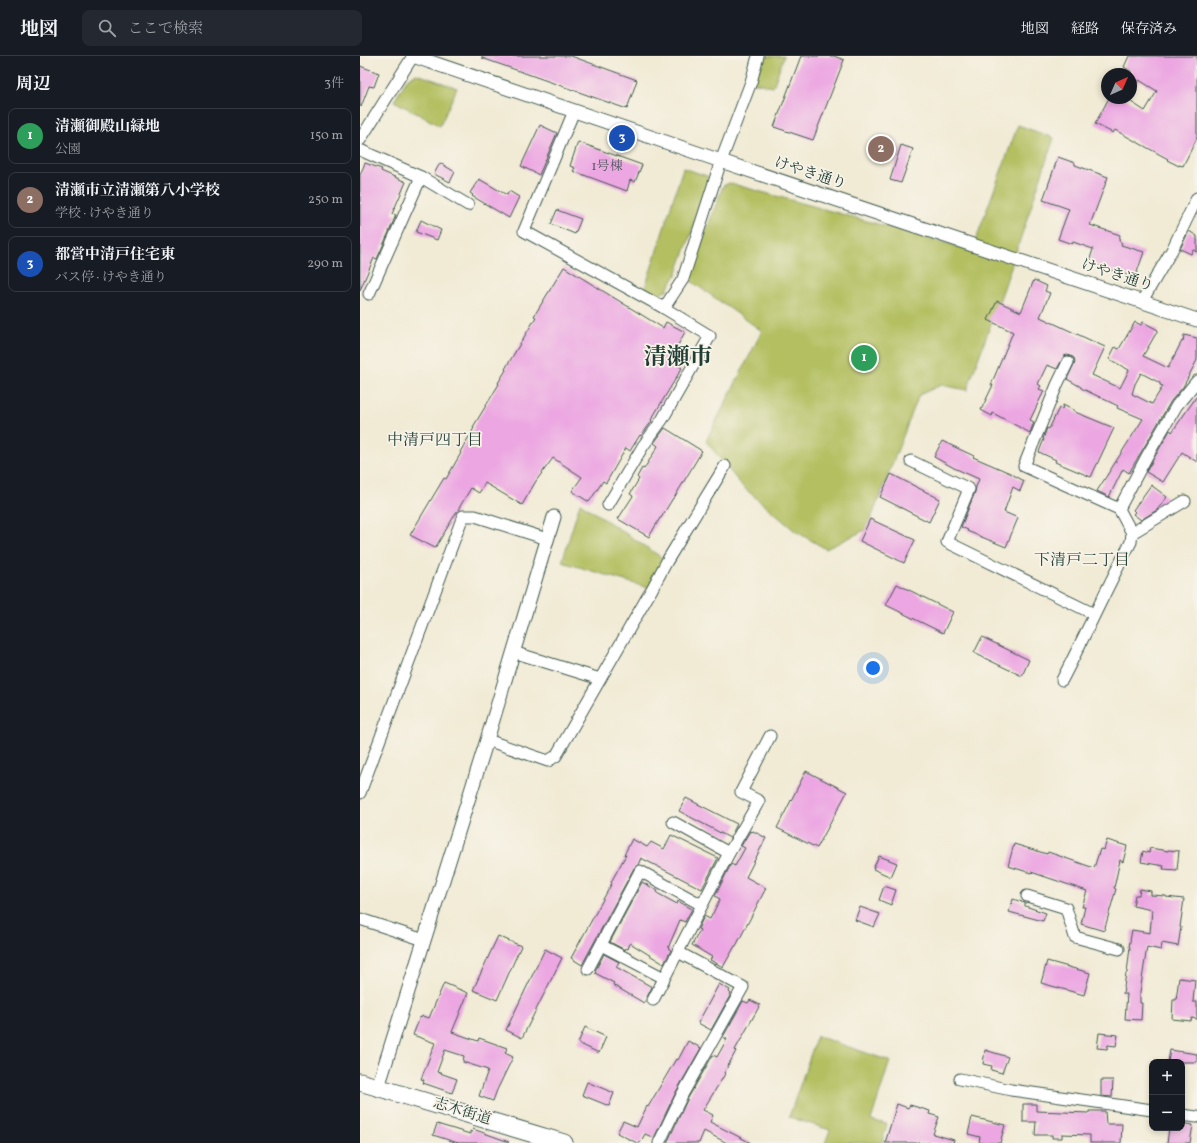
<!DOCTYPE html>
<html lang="ja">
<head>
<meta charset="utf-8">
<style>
  :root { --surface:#171b24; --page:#242831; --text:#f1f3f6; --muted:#9ea1a6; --line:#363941; --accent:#7c3aed }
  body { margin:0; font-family:Vollkorn,"Noto Serif JP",serif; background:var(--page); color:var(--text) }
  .controls { position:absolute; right:12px; bottom:12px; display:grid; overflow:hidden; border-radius:8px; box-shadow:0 2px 6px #0003 }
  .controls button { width:36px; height:36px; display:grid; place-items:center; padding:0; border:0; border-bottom:1px solid var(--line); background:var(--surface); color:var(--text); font:20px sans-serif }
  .compass { position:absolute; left:741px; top:12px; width:36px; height:36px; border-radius:50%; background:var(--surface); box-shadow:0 2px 6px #0003; rotate:45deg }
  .you { position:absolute; left:513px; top:612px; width:14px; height:14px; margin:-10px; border:3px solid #fff; border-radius:50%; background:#1a73e8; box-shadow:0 0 0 6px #1a73e833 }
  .badge { display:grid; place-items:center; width:26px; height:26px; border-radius:50%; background:var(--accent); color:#fff; font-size:13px; font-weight:700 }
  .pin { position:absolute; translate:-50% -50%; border:2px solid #fff; box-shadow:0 1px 4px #0006 }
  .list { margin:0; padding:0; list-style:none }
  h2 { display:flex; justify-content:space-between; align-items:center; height:52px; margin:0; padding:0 16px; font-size:17px }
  h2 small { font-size:13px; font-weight:400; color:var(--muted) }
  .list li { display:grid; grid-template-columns:26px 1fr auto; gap:12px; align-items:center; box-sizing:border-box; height:56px; margin:0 8px 8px; padding:0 8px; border:1px solid var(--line); border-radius:8px }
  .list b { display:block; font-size:15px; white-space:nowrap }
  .list p { margin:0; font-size:13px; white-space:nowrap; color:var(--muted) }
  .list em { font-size:13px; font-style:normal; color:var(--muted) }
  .icon { flex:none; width:22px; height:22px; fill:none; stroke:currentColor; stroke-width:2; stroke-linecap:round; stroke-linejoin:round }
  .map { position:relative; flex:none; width:837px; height:1087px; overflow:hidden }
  header { display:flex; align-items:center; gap:24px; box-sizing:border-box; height:56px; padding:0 20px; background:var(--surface); border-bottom:1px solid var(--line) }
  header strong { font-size:19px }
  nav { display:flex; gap:22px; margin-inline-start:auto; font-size:14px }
  .search { width:280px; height:36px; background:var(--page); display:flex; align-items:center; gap:10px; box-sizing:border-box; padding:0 14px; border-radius:8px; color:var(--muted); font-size:15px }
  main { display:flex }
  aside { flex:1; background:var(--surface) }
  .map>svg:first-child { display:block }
  .green { fill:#b3bf61; stroke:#697e4a }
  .building { fill:#eca7e2; fill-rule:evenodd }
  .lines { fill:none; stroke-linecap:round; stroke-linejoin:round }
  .minor-casing { stroke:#3e574c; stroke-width:13 }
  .tertiary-casing { stroke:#3e574c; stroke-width:15 }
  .primary-casing { stroke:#3e574c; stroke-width:19 }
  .minor { stroke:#fff; stroke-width:11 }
  .tertiary { stroke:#fff; stroke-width:13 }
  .primary { stroke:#fff; stroke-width:17 }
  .labels { text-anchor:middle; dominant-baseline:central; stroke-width:3.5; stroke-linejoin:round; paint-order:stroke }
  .number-label { font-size:13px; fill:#525860 }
  .street-label { font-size:15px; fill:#1f3d34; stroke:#f7f3e8 }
  .neighbourhood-label { font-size:16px; fill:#1f3d34; stroke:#f7f3e8 }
  .town-label { font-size:23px; font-weight:bold; fill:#1f3d34; stroke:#f7f3e8 }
</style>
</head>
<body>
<header>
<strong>地図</strong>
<div class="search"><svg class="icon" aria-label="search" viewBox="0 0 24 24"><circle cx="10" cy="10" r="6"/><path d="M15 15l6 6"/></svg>ここで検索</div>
<nav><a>地図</a><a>経路</a><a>保存済み</a></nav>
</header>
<main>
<aside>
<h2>周辺<small>3件</small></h2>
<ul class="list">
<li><span class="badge" style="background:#2e9e5b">1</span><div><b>清瀬御殿山緑地</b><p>公園</p></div><em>150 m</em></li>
<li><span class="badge" style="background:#8d6e63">2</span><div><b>清瀬市立清瀬第八小学校</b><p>学校 · けやき通り</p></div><em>250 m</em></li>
<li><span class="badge" style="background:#1a4fb4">3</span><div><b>都営中清戸住宅東</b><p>バス停 · けやき通り</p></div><em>290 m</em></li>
</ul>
</aside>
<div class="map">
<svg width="837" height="1087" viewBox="0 0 837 1087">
  <rect width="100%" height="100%" fill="#f7f3e8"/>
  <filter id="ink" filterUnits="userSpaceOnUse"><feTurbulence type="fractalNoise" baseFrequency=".025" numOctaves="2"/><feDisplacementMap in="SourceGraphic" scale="8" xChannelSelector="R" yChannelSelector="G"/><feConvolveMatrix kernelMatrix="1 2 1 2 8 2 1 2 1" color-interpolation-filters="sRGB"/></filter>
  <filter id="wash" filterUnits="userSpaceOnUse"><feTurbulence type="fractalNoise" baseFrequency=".012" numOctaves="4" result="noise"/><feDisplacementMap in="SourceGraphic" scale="16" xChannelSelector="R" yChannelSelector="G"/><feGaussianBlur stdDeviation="0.9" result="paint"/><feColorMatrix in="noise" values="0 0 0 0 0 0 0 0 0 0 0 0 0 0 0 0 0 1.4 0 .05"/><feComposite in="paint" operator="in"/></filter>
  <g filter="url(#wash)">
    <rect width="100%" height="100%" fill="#f1ebd5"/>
    <g class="green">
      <path d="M400,0h24l-11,31 -21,-5z"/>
      <path d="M57,18l40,14 -17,38 -46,-25 14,-23z"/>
      <path d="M658,69l36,13 -49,147 -38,105 -26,-5 -22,10 -52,134 -41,20 -31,-18 -53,-45 -36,-45 56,-110 -74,-52 35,-93 6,-3 243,67z"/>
      <path d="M323,112l24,8 3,7 -34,92 -10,16 -8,4 -13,-7z"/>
      <path d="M220,447l87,58 -15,28 -90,-27z"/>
      <path d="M457,980l73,25 -19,59 16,4 -5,19h-57l5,-13 -41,-13z"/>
    </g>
    <g id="blocks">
      <g class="building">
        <path d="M122,0h89l66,24 -10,29 -145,-51z"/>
        <path d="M441,0h33l10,4 -31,80 -39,-13z"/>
        <path d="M769,0h68v82l-14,28 -4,-1v1l-12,-6 1,-1 -53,-29 -2,3 -18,-9 14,-26h16l20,13 12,-20 -18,-11 -8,15v-24l-7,-4z"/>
        <path d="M0,10l19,7 -5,14 -5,-1 -8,21 -1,-1z"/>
        <path d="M180,69l17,8 -18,42 -18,-9z"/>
        <path d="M218,86l64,23 -7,17 -5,-2 -3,11 -54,-20 2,-3 -5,-2z"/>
        <path d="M541,89l12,4 -12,34 -11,-3z"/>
        <path d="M698,101l17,6v2l33,12 -18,48 30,10 -1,6 3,2 -1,2 23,7 -9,26 -45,-15 2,-3 -2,-1 3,-10 -20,-7 -1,2 -14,-5 11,-30 -26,-9z"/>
        <path d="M5,107l17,6 -1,2 25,11 -14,32 4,1 -7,17 -12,27 -3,-1 -14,32v-115z"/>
        <path d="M80,107l15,9 -5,10 -16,-8z"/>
        <path d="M119,123l28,16 2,-4 10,6 -10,21 -37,-22 1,-1 -3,-2z"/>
        <path d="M197,154l24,9 -6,15 -24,-10z"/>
        <path d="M61,164l20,10 -4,10 -21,-8z"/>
        <path d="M829,175l8,5v16l-4,-2 -2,4 -11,-5z"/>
        <path d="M204,211l99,61 3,-6 19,10 -14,26 7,3 -2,3 6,4 -31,52 1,1 -11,15 -1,-1 -10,16 -4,-3 -20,35 -3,-2 -14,21 -17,-11 10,-14 -29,-19 -17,23 -14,24 -37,-22 -6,10 -8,-5 -36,60 -25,-13 34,-57 2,1 15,-26 -1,-1 14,-24 -1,-1 26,-43 -1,-1 8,-13 -1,-1 31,-52 -2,-1z"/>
        <path d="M674,224l13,6 -2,5 5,2 -10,24 65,30 -13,28 28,13 9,-18 -20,-11 6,-12 4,2 16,-27 6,3 2,-3 15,8 -15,26 25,12 14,-27 1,1 1,-7 13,3v22l-14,27 -12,14 -42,72 -6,-4 -14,28 -12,-6 46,-72 -26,-11 1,-2 -37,-18v-1l-14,-8 8,-17 -1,-4 -3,-2 -4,-1 -3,1 -7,13 -10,-4 -9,19 3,2 -2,3 5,2 -14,29 4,2 -4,11 -37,-20 -1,3 -11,-6 12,-25h-2l22,-53 -25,-12 9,-19 24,11zM781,317l19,10v2l3,1 -11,18 -20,-10 3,-10z"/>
        <path d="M837,340v66l-15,-10 -19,30 -17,-10 24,-42 2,2z"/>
        <path d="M703,349l12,6v1l39,16 -23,49 -36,-15 1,-2 -17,-8 5,-13h-1l4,-11 2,1 10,-21 3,1z"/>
        <path d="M305,372l37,23 -28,47h-1l-12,20h-1l-11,19 -31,-18 15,-23 -3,-2 9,-15 -2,-2 5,-9 2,1 14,-23 -4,-3z"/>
        <path d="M582,385l32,15 -1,1 37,16 14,8 -4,10 -7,-4 -9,25 14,6 -12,29 -39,-16 1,-1 -7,-3 14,-35 1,-5 3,-8 -25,-11 -20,-11z"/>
        <path d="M531,418l49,25 -11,23 -49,-25z"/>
        <path d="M791,429l16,12 -10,13 -16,10 -8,-6 2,-2 -2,-2z"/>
        <path d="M510,463l45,21 -11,23 -44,-22z"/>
        <path d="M537,528l56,28 -10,21 -57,-28z"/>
        <path d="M622,581l47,23 -7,16 -48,-23z"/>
        <path d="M446,715l41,21 -30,56 -40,-20z"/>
        <path d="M326,742l51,26 -7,14 -51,-27z"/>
        <path d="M390,775l2,1 1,-1 13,7 -20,39 20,11 -30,58h-1l-12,21 -13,-7 2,-3 -20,-12 8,-15 -2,-1 6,-13 6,3 10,-20 -5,-3 16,-32 4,2 10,-18 -4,-2z"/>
        <path d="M311,779l47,23 -16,31 -61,-31 -3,7 -4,3 -52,97 -11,-7 41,-75 -1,-1 15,-27h-2l8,-16 15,8 4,-5 13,7z"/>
        <path d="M747,784l20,6 -4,16 -3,-2 -6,28 2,1 -12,42 -23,-7 4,-17h-3l5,-16 -56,-19v1l-23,-7 6,-22 33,10 1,-2 46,16 6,-19 4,1z"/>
        <path d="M790,792l18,3v-1l11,1 -2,19 -14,-1 1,-3 -23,-4 2,-11 6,2z"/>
        <path d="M519,800l18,7 -6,14 -18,-8z"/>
        <path d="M282,826l16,9 -1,2 20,11 1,-3 14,8 -7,13 -5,-2 -12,28 3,2 -7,14 -34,-21 -2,6 -2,-1 -1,2 -15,-8z"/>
        <path d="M524,830l12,4 -5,15 -12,-5z"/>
        <path d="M780,833l11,2v4l15,1v1l18,2 -4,28h1l-3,19 -16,-3 -1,7 -14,-3 -7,45v11h2l-1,17 -16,-1 2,-25h-4l3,-21h1l3,-26h-1l3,-17 18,3 2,-23 -19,-4 2,-11h4z"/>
        <path d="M653,843l12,4v3l21,7 -3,8 -34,-9z"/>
        <path d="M500,851l20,7 -6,13 -19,-7z"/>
        <path d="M138,880l23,10 -24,54 -24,-10z"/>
        <path d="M185,893l17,9 -40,80 -16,-8z"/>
        <path d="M244,898l15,8 -3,5 36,20 -8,16 -31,-18 1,-2 -19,-10 1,-1 -1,-1z"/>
        <path d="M687,905l43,12 -6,22 -43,-12z"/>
        <path d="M819,922l16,2 -2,22h4v17l-5,-1 -1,3 -19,-2 1,-19h3z"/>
        <path d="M84,927l24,10 -16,39 26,9 1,-3 28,10 -2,5 8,4 -16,33 -4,11 -14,-5 9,-26 -25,-8 1,-6 -19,-6 -8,22 20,7 -5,14 -29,-10 1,-3 -3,-1 14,-36 -22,-8 7,-18 1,1 1,-2 7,2z"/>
        <path d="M359,928l11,6 -1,2 2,2 -20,36 -13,-7z"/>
        <path d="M390,944l10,5 -25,45 1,1 -12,22 1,1 -22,36 10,5 -3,7 41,21h-24l-23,-12 -5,12h-32l21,-45 25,-43 4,2 10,-18 -4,-2 20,-36 5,2z"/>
        <path d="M225,971l21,10 -7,16 -21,-10z"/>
        <path d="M739,977l19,2 -2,11 -8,-1 -1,4 -10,-1z"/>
        <path d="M328,985l13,7 -25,44 -22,46 -9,-4 -5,9h-3l-20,-10 6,-12 14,6 10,-21 1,1 28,-48 2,1z"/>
        <path d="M625,994l23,7 -6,16 -11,-3 1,-4 -9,-2z"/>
        <path d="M810,994l27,4v8h-29z"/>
        <path d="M741,1024h12l-1,17 -11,-1z"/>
        <path d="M227,1026l27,11 -5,13 -27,-11z"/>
        <path d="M537,1048l11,4 2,-3 20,6 -1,3 10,3 -6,17 21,6 -1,3h-68z"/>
        <path d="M663,1048h13v7l53,2v-2h16l1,13h16l-1,19h-31v-8l-28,-1v4h-10v-3h-17l1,-13h-13z"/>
        <path d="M612,1061l33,8 -5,18h-21l1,-6 -12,-3z"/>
        <path d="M822,1067l11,2 -3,18h-23l2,-15h13z"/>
        <path d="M77,1068l33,10v-3l2,1 1,-3 36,13 -1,1h-50l-25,-8z"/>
      </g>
    </g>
  </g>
  <g filter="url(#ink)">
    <use href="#blocks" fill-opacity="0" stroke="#3e574c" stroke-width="1"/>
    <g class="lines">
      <defs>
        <g id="minor">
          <path d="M214,55l-50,120 140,77 46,28 -48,84 -19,26 -35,59"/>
          <path d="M0,84l53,-84"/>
          <path d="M0,94l61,27 47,28"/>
          <path d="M9,238l52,-117"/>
          <path d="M782,245l30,-51 25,-52"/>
          <path d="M304,252l19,-29 38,-118 30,-79 7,-26"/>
          <path d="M708,306l-11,23 -33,81 95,43 28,-53 30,-51 20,-24"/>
          <path d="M551,405l58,28 -22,53 147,72"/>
          <path d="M759,453l13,24 53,-32"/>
          <path d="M153,596l87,27"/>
          <path d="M702,624c24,-46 45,-93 69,-138l1,-9"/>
          <path d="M127,684l61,21 8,-5 96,-167 15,-28 58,-95"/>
          <path d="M0,737l103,-277h12l72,23"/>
          <path d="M313,766l56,31"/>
          <path d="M667,840l39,12 9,29 44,12"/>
          <path d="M0,863l64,21"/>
          <path d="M241,889l63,33"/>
          <path d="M228,913l52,-98 62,34"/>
          <path d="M293,944l76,-147 30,-52 -18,-9 29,-56"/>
          <path d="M600,1023l51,11 141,20"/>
          <path d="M822,1059l15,2"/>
          <path d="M299,1087l23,-48 61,-108 -65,-35"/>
        </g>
        <g id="tertiary">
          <path d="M53,0l308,105 476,159"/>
          <path d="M18,1031l109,-347 67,-223"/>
        </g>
        <path id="primary" d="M0,1026l204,61"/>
      </defs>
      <use href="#minor" class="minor-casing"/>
      <use href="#tertiary" class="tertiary-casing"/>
      <use href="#primary" class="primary-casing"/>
      <use href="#minor" class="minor"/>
      <use href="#tertiary" class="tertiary"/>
      <use href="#primary" class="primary"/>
    </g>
  </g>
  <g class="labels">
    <g class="number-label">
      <text x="247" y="111">1号棟</text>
    </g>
    <g class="street-label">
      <text transform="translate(450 118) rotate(18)">けやき通り</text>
      <text transform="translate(757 220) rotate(18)">けやき通り</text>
      <text transform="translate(102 1056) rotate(17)">志木街道</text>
    </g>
    <g class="neighbourhood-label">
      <text x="75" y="385">中清戸四丁目</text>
      <text x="722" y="505">下清戸二丁目</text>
    </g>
    <g class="town-label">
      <text x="318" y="302">清瀬市</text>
    </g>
  </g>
</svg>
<div class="controls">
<button>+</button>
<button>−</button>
</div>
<svg class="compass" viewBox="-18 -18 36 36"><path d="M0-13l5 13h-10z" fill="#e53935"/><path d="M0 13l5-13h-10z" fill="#9ea1a6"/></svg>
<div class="you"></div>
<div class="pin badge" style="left:504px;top:302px;background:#2e9e5b">1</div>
<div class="pin badge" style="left:521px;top:93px;background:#8d6e63">2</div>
<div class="pin badge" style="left:262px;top:82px;background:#1a4fb4">3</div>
</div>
</main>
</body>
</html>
